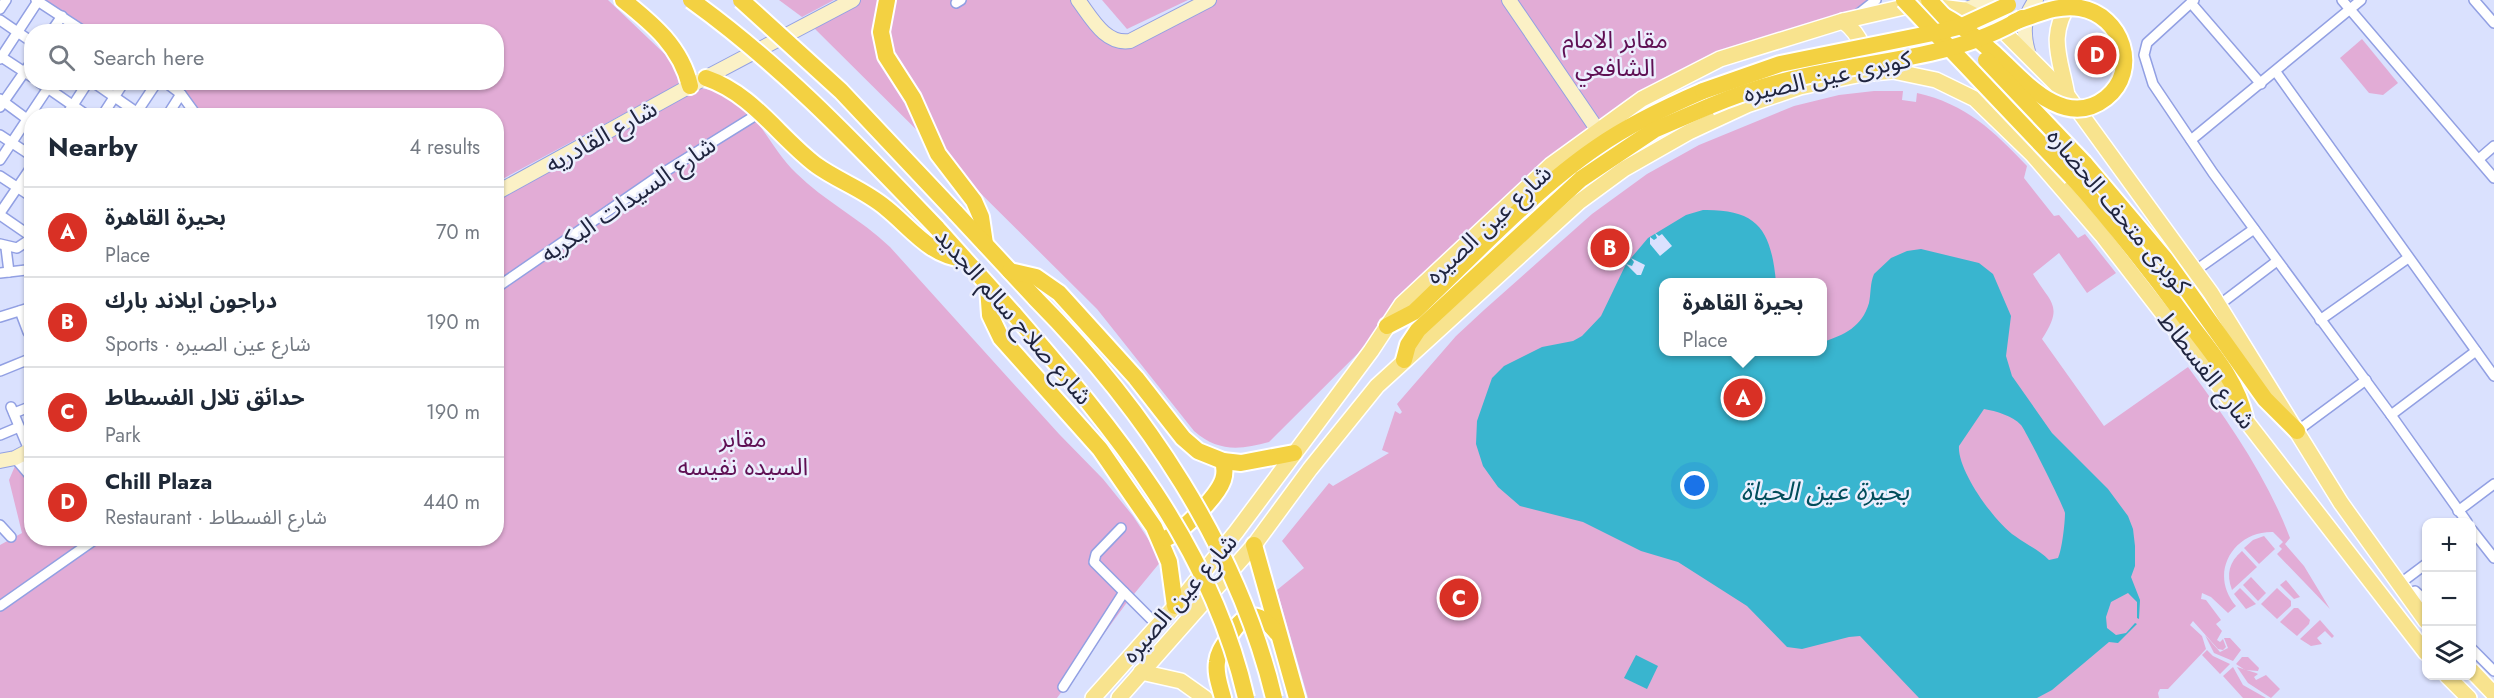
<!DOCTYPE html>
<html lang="en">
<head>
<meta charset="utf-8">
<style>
  :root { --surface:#fff; --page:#f6f6f7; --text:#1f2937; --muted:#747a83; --line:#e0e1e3; --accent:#d93025 }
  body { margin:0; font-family:Jost,"Noto Sans Arabic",sans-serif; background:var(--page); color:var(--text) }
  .controls { position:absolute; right:18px; bottom:18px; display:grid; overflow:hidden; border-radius:12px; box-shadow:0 2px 4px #0004 }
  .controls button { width:54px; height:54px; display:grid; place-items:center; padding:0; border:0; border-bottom:2px solid var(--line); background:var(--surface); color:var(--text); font:30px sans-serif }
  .you { position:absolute; left:1695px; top:486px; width:21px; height:21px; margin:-15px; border:4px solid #fff; border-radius:50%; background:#1a73e8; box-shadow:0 0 0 9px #1a73e833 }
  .badge { display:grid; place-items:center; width:39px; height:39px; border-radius:50%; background:var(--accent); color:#fff; font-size:20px; font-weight:700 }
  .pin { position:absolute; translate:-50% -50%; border:3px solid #fff; box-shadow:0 2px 6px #0006 }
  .popup { position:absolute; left:1659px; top:278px; width:168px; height:78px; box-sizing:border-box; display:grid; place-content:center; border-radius:12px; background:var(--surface); filter:drop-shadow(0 2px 4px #0005); font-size:20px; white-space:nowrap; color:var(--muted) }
  .popup b { font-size:22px; color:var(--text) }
  .popup::after { content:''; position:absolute; left:50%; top:100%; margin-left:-12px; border:12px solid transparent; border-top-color:var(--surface) }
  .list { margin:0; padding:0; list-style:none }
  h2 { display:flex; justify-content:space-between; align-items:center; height:78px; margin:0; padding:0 24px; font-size:26px }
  h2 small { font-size:20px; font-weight:400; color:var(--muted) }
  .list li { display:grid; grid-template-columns:39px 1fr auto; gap:18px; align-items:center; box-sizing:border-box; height:90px; padding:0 24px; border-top:2px solid var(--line) }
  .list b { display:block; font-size:22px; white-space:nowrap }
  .list p { margin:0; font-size:20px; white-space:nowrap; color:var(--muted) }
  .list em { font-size:20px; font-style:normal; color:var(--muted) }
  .icon { flex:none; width:33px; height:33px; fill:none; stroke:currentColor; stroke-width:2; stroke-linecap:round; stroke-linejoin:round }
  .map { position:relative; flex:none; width:2494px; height:698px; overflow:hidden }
  .search { position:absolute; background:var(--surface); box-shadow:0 2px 4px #0004; left:24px; top:24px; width:480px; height:66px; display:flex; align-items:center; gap:15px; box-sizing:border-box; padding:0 21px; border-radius:24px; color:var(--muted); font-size:22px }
  .panel { position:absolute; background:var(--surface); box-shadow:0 2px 4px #0004; left:24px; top:108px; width:480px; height:438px; border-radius:24px }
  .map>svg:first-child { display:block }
  .green { fill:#e2acd6; fill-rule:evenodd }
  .water { fill:#39b5cf; fill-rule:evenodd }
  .pier { fill:#dae1fe }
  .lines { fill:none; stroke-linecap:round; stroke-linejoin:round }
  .street-casing { stroke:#92a0e3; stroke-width:12 }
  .secondary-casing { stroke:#92a0e3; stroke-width:16 }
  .primary-casing { stroke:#fff; stroke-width:18 }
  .highway-casing { stroke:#fff; stroke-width:20 }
  .street { stroke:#fff; stroke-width:9 }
  .secondary { stroke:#fbf1c6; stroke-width:14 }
  .primary { stroke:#f8e38e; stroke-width:15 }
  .highway { stroke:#f3d142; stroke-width:16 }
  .highway-bridge-casing { stroke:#fff; stroke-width:20; stroke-linecap:butt }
  .highway-bridge { stroke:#f3d142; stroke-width:16 }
  .labels { text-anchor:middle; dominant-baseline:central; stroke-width:5; stroke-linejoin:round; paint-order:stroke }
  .park-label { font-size:24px; fill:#5f1054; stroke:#eceffe }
  .street-label { font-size:24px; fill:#20253f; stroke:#eceffe }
  .water-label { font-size:26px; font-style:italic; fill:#014d5b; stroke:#eceffe }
</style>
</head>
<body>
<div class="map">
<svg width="2494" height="698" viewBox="0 0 2494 698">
  <rect width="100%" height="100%" fill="#dae1fe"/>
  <g class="green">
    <path d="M44,0h564l82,78 -193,104 -1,-66 -304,-1 -17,-32 321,-1v-50l-402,-1z"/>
    <path d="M779,0h55l-32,17z"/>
    <path d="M861,0h217l42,45 97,-45h290l85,129 -43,34 -280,279c-29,8 -51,10 -75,-11l-97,-122 -285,-283z"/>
    <path d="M1102,0h86l-61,29z"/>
    <path d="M1516,0h355l-5,5 -217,88 -50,28z"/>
    <path d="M2362,39l36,44 -15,12 -14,-2 -29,-35z"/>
    <path d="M695,88c19,0 40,10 53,24 18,18 29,43 48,61 28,28 65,46 94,74l169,187 44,45 30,37 29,44 -37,45 -68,93h-1057v-153l22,-12 -13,-53 6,-14 16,-10 1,82h464l1,-342z"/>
    <path d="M1874,91h29l-1,9 14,2 1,-9c49,11 77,38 110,73l-3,12 30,38 5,-1 19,23 7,-4 31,39 -29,20 -28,-40 -26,21c18,30 31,31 9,65l62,87 84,-59c40,54 78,108 102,171l-5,6 19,22 26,43 -53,-55 5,-5 -3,-3 4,-4 -10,-10c-40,-1 -65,42 -37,74l-8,7 -17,-16 -9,-4 -1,6 5,1 15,20 -5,4 6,7 -5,9 3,2 3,-3 3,8 -3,3 -5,-1 -25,-28 -3,4 12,11 4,13 -38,40h-8l-2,4 1,5h-851l-31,-108 27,-22 -22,-27 47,-58 4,3 56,-33 -7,-3 13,-39 5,3 2,-2 -5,-8 59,-68 28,-26 108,-96 55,-40 52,-29 95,-39 45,-11zM1664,282h158v70h-158z"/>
    <path d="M2264,536l11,13 -16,15 -15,-16 9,-8z"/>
    <path d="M2242,551l15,16 -25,23c-6,-16 -3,-28 10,-39z"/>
    <path d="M2251,577l15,16 -8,8 -15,-16z"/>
    <path d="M2286,580l14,17 -6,2 -14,-14z"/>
    <path d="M2240,588l16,16 -10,5 -12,-15z"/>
    <path d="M2277,588l14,13v5l-14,13 -16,-15z"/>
    <path d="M2294,608h4l12,12 -1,4 -12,12 -17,-14z"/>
    <path d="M2320,620l14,16 -2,2 -7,-7 -8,7 5,6 -11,2 -11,-7z"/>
    <path d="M2205,635l15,17 8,-4 -4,-10h6l11,12 -8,11 -19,-8z"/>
    <path d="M2207,650l6,6 17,8 -10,10 -18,-19z"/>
    <path d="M2242,657h6l11,11 -1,3 -13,-1 -9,-6z"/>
    <path d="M2233,667l10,18 23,13h-23l-20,-22z"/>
    <path d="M2237,667l19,6 2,1 -4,3 2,3 10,-5 14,14 -9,9 -23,-15z"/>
  </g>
  <g class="water">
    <path d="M1703,210c55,-1 68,20 73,72h-112v70h158l1,-10c21,-7 39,-15 46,-39 2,-10 1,-20 5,-29l17,-16 16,-7 14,-2 58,14 14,11 18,42 -5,40 6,20 40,57 56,56 20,27 5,13 2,17v20l-4,11 9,23 -1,19 -2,-1v-16l-9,-9 -17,9 -5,15 1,11 9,7 10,-2 9,-10 2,1 -19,19 -9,-1 -57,48 -15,8h-118l-59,-62 -11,1 -47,12 -15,-2 -40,-41 -69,-44 -37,-11 -58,-29 -63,-16 -22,-19 -15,-21 -7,-22 1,-23 15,-43 12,-12 38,-19 31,-6 9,-5 19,-20 25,-52 22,-26 38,-23zM1984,409c12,2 29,7 37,16 5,6 43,82 44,88 0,10 -3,37 -7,45l-9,2c-11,-11 -22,-15 -34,-24 -20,-13 -58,-66 -56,-90z"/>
    <path d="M1636,655l22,11 -11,23 -23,-11z"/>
  </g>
  <g class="pier">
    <path d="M1655,233l4,3 3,-2 10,12 -12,10 -10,-12v-7l4,3 3,-2z"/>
    <path d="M1631,258l14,7 -4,10h-4l-11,-11 6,2 2,-4z"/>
  </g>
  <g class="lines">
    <defs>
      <g id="street">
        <path d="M36,0l49,32"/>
        <path d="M2194,0l-47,43 -3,12 9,29 60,89 178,242 76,107"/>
        <path d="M2342,0l152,178"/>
        <path d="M2474,0l20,23"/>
        <path d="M956,3l5,-3"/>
        <path d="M2191,3l70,81"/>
        <path d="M0,9l6,-9"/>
        <path d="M1857,15l19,-15"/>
        <path d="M0,20l32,22"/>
        <path d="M51,32l11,-16"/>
        <path d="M0,56l32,21"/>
        <path d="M0,59l38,-58"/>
        <path d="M2276,72l218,304"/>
        <path d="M39,82l49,34"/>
        <path d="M93,82l49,34"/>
        <path d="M165,82l16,12 16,22"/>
        <path d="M0,99l27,20"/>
        <path d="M0,107l32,-46"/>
        <path d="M135,115l22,-33"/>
        <path d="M66,116l22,-34"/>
        <path d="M102,116l22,-34"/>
        <path d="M167,116l14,-22"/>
        <path d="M0,135l32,21"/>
        <path d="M2191,140l170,-140"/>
        <path d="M2479,159l15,-13"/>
        <path d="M0,160l52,-78"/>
        <path d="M0,176l32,21"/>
        <path d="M0,213l32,-47"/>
        <path d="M0,215l32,22"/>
        <path d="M0,244l17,4 15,-10"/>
        <path d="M6,248l3,24"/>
        <path d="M2196,270l58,-41"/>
        <path d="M0,273l26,-3"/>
        <path d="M496,288l170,-117 95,-59"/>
        <path d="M2219,305l58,-44"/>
        <path d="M20,311l8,21"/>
        <path d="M0,317l32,-10"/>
        <path d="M2320,320l88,-62"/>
        <path d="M0,371l32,-13"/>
        <path d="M11,407l18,43"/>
        <path d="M14,413l18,-7"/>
        <path d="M2391,415l85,-64"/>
        <path d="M2297,431l69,-51"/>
        <path d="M0,435l19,-8"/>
        <path d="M15,458l17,20"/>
        <path d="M2458,511l36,-27"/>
        <path d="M0,525l11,12"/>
        <path d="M1121,528l-25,26 -2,8 63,63"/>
        <path d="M2472,530l22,28"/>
        <path d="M2398,585l28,-21"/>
        <path d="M2405,594l10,-3 11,10"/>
        <path d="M0,606l97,-68"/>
        <path d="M2472,649l22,22"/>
        <path d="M1063,687l61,-95"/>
      </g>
      <g id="secondary">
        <path d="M1078,0c13,17 27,45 52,41l79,-41"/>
        <path d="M1509,0l88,129"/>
        <path d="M1964,10l26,-10"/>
        <path d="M2029,55c-6,-19 -7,-38 7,-55"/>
        <path d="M496,193l194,-107 163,-86"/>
        <path d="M0,461l15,-3 17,-9"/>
      </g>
      <g id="primary">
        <path d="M1843,21c18,14 25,31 19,53"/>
        <path d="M2067,95c-7,-39 -20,-58 4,-95"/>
        <path d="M2472,671l22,23"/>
        <path d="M1141,672l40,9 24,17"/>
        <path d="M2447,676l22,22"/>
        <path d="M1093,698l91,-102 52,-64 135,-181 31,-47 149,-139 91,-66 78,-40 123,-38 61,-14 21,-2 39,5 36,18 67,67 144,198 130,210 85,118"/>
        <path d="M1119,698l135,-153 56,-76 67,-83 202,-184 45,-33 65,-37 58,-27 53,-18 62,-13 31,-3 43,9 39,19 57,55 70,81 324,418"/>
      </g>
      <g id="highway">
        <path d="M623,0c30,24 58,47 67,86"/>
        <path d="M887,0l-6,32 5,24 27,42 25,56 36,47 7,16 4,27"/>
        <path d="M706,78c47,16 72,58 110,87 22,16 49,25 70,43 25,20 44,48 78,51"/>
        <path d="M2084,163l81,96 100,140 32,32"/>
        <path d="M2072,177c41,46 79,94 115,143 23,31 50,60 58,98"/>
        <path d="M955,212l81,87"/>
        <path d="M936,227l78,87"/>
        <path d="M1010,271l26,6 23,16 77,85 47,60 15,13 25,10 18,2 53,-10"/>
        <path d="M988,287l2,28 11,23 99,111 54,78 15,35 6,44"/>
        <path d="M1387,326l27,-14c57,-54 120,-122 183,-165 33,-23 69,-40 106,-56"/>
        <path d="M1404,360l4,-15 10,-15 163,-151 73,-49 56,-24"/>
        <path d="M1167,538c16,-7 50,-41 56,-58 2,-6 2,-12 0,-19"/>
        <path d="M1254,545l43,153"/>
        <path d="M1223,698c-3,-12 -8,-24 -6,-36 1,-10 7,-17 12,-25 16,-26 29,-28 48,-4"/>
      </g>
    </defs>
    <use href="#street" class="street-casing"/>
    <use href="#secondary" class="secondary-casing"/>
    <use href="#primary" class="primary-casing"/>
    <use href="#highway" class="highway-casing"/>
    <use href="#street" class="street"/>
    <use href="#secondary" class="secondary"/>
    <use href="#primary" class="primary"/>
    <use href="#highway" class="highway"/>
    <defs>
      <g id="highway-bridge">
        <path d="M691,0c92,66 167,146 245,227"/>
        <path d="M741,0l100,91 114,121"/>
        <path d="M1904,0l168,177"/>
        <path d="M1929,0l22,24"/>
        <path d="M1944,16c19,10 35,24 51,38 28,26 69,77 111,44 35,-28 16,-83 -26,-90 -23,-4 -44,7 -66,14"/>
        <path d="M1986,60l98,103"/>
        <path d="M1703,91l77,-27 158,-32 24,-6 46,-21"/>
        <path d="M1710,106c33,-14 65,-24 100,-31 71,-15 148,-18 212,-57"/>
        <path d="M1036,299c108,109 202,248 238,399"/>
        <path d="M1014,314c100,116 197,230 232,384"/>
      </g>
    </defs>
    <use href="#highway-bridge" class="highway-bridge-casing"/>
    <use href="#highway-bridge" class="highway-bridge"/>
  </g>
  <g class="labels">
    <g class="park-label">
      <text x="1615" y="39">مقابر الامام<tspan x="1615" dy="28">الشافعي</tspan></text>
      <text x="743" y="438">مقابر<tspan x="743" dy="28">السيده نفيسه</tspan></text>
    </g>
    <g class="street-label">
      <text transform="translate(1827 76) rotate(-12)">كوبرى عين الصيره</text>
      <text transform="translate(601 136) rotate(-29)">شارع القادريه</text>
      <text transform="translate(628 199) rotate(-34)">شارع السيدات البكريه</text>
      <text transform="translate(2119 211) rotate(50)">كوبرى متحف الحضاره</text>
      <text transform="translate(1488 224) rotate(-43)">شارع عين الصيره</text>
      <text transform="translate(1014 316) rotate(49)">شارع صلاح سالم الجديد</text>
      <text transform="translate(2207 370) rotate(52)">شارع الفسطاط</text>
      <text transform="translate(1179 598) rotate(-49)">شارع عين الصيره</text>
    </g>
    <g class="water-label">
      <text x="1825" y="491">بحيرة عين الحياة</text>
    </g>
  </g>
</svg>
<div class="controls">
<button>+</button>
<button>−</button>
<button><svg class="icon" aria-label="layers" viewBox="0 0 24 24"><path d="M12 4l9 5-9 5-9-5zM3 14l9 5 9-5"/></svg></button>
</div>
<div class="you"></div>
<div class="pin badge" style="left:1743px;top:398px">A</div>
<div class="popup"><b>بحيرة القاهرة</b>Place</div>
<div class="pin badge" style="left:1610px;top:248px">B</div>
<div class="pin badge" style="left:1459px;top:598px">C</div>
<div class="pin badge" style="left:2097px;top:55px">D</div>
<div class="search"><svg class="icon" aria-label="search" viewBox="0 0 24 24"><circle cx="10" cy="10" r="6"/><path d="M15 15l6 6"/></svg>Search here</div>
<section class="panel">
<h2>Nearby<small>4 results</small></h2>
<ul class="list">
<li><span class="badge">A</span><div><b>بحيرة القاهرة</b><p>Place</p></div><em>70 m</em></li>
<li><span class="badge">B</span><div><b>دراجون ايلاند بارك</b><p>Sports · شارع عين الصيره</p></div><em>190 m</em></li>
<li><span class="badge">C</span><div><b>حدائق تلال الفسطاط</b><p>Park</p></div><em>190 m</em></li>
<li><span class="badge">D</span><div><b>Chill Plaza</b><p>Restaurant · شارع الفسطاط</p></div><em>440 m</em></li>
</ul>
</section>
</div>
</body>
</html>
